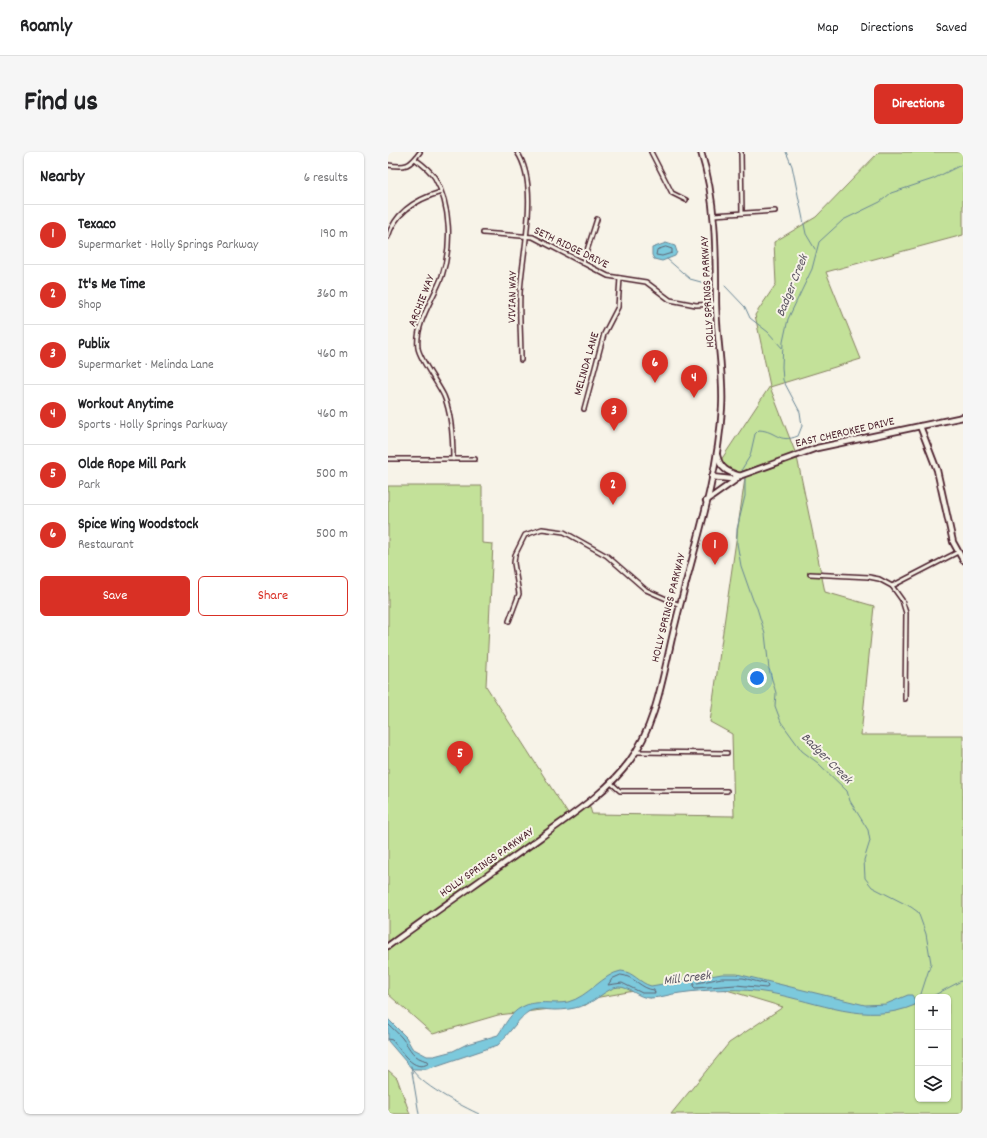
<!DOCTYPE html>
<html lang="en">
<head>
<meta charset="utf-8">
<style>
  :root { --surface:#fff; --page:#f6f6f6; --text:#202124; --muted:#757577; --line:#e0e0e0; --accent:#d93025 }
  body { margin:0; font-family:Dekko,sans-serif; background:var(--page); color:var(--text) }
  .controls { position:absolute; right:12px; bottom:12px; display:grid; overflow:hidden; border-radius:6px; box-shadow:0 1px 3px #0004 }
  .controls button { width:36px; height:36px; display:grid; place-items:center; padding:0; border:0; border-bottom:1px solid var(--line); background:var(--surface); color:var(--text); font:20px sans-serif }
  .you { position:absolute; left:369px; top:526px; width:14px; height:14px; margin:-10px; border:3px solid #fff; border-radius:50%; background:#1a73e8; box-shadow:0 0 0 6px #1a73e833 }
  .badge { display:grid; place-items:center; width:26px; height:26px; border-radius:50%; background:var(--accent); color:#fff; font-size:13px; font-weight:700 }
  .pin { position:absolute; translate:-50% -33px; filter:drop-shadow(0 1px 2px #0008) }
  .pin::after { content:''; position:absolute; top:21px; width:14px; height:12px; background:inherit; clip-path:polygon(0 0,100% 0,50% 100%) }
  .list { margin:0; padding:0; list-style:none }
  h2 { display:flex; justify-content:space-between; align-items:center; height:52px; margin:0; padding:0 16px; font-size:17px }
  h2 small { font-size:13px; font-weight:400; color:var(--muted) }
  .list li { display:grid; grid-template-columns:26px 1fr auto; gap:12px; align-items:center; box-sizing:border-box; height:60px; padding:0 16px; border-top:1px solid var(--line) }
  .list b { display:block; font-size:15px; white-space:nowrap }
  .list p { margin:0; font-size:13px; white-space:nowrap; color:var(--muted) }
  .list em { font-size:13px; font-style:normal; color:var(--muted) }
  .actions { display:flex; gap:8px; padding:12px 16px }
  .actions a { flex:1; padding:9px 0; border:1px solid var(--accent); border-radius:6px; text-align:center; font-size:14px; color:var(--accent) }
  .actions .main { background:var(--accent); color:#fff }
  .icon { flex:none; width:22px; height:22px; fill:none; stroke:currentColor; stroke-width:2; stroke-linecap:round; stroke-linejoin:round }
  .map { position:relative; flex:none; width:575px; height:962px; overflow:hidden; border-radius:6px }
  header { display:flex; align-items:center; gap:24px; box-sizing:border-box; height:56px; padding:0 20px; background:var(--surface); border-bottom:1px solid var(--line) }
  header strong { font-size:19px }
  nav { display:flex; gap:22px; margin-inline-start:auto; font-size:14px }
  .intro { display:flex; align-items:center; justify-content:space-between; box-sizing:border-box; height:96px; padding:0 24px }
  h1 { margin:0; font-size:28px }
  .button { padding:10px 18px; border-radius:6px; background:var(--accent); color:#fff; font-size:14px; font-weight:700 }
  main { display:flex; gap:24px; padding:0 24px }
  aside { flex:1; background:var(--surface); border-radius:6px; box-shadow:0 1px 3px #0004 }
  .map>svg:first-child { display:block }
  .green { fill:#c3e199; stroke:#868062; fill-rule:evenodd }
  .water { fill:#7cc9dc; stroke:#688595 }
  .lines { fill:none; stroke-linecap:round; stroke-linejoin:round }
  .shore { stroke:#5e6372; stroke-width:1 }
  .stream { stroke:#688595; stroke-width:1 }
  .street-casing { stroke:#4a1f2b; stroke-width:6 }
  .secondary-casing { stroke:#4a1f2b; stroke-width:8 }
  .street { stroke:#f7f3e8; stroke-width:3 }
  .secondary { stroke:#f7f3e8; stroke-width:4.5 }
  .labels { text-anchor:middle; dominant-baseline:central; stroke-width:4; stroke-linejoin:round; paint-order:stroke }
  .street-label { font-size:12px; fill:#4a1f2b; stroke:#f7f3e8 }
  .water-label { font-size:13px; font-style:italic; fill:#595260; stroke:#f7f3e8 }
</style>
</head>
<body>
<header>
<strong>Roamly</strong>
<nav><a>Map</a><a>Directions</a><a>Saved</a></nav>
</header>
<div class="intro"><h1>Find us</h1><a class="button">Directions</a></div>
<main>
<aside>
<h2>Nearby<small>6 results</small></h2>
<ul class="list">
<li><span class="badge">1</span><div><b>Texaco</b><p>Supermarket · Holly Springs Parkway</p></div><em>190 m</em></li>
<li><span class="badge">2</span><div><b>It's Me Time</b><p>Shop</p></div><em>360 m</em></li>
<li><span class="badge">3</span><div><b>Publix</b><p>Supermarket · Melinda Lane</p></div><em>460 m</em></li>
<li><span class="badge">4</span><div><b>Workout Anytime</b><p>Sports · Holly Springs Parkway</p></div><em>460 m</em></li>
<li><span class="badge">5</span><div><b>Olde Rope Mill Park</b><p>Park</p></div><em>500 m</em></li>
<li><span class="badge">6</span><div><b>Spice Wing Woodstock</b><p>Restaurant</p></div><em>500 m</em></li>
</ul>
<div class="actions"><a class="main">Save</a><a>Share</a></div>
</aside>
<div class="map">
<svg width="575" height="962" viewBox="0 0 575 962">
  <rect width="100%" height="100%" fill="#f7f3e8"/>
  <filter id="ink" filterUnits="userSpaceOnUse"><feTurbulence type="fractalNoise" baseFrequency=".025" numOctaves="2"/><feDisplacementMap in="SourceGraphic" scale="8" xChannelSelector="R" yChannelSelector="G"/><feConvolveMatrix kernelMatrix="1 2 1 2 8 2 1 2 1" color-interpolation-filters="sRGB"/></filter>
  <g filter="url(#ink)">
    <g class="green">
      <path d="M491,0h84v83l-137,37 35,87 -91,28 27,70 28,135 49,14 -13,129h102v379h-292l58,-71 54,-36 -86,-26 -47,17 -10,-8 -46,8 -8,7 -88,10 -65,19 -45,-40v-508h94v57l11,1 -7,142 82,128h7l14,-10 3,10 142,2 -2,-82 -22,-12 35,-244 -26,-15 51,-77 -15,-71 21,-31 -2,-42 42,-25zM530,845h30v102h-30z"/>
      <path d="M0,918l9,8 13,36h-22z"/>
    </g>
    <g class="water">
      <path d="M278,91l9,3 2,6 -2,4 -13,5 -8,-2 -2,-4v-7z"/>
      <path d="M233,819c13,1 18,12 30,15l71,-12h15l128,31 21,-1 22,-9h4l4,7 -1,3c-49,21 -96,-3 -145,-12 -29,-5 -61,-4 -90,0 -10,1 -20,5 -30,5 -12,0 -20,-11 -31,-11 -11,0 -25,16 -37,19 -9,3 -18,4 -27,4 -9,0 -18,-3 -27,2 -8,5 -21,24 -30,33l-71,24h-15l-24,-28v-22l18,18 6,11 15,8h7l19,-5 14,-7 31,-9c7,-10 12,-22 24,-28 14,-8 30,-2 46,-5 20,-5 35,-28 53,-31z"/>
    </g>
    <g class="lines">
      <g class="shore">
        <path d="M278,95l6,2v4l-10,3 -6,-1 1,-5z"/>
        <path d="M233,823c13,1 20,14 33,15l1,3h-13l-20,-10 -14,2 4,-6z"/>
        <path d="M334,826h21l24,6 1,3 -2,1 -30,-3 -41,3 -2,-2 1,-2z"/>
        <path d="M0,872c5,5 10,9 14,14 9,11 10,20 26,23l1,2c-15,11 -28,-13 -37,-23l-4,-1"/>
      </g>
      <g class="stream">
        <path d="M398,0l6,14 14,68 9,15"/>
        <path d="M279,107l23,20 11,3 4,4"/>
        <path d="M337,134l20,21 5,11 18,14 15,17"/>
        <path d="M355,320l-1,-3 8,-13 5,-22 4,-4c18,1 19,14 39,6l4,-10 -2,-14 -17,-32 -1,-13 1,-25 5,-23 24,-50 7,-27 24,-22 37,-18 11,-9 42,-14 30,-15"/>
        <path d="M357,327v17l-8,33v14l4,23 12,34 4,8 8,26 4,35 7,24 -1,13 6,16 21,29 16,12 29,28 3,10 18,29 2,11 -6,19 1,18 7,9 39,20 7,5 8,22 5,29 -11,34"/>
        <path d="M543,845l32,-17"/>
        <path d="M528,850l2,-2"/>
        <path d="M23,914l8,48"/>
        <path d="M23,915c5,16 53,40 68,47"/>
      </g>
      <defs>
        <g id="street">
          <path d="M129,0c23,33 5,101 3,141 -1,22 1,45 1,67"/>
          <path d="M263,0l21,41 14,7"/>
          <path d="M353,0l1,61"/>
          <path d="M0,13c18,3 22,1 32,-13"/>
          <path d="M325,63l62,-4"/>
          <path d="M95,81l50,4 75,39 38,6 24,18 26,5 20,-1"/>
          <path d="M0,85c7,-25 29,-38 53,-45"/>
          <path d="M195,111l14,-44"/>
          <path d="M196,257l20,-75 14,-27 2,-29"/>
          <path d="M0,307h65c0,-20 -1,-44 -9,-63 -6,-13 -24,-36 -26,-48 -3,-25 16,-50 24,-72 10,-30 9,-70 -7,-98 -5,-8 -13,-14 -20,-19"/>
          <path d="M65,307h22"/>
          <path d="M422,422l59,3 10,2 13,7 66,-34"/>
          <path d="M504,434l10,14 4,13 -1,86"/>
          <path d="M121,469l10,-27 -5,-31 1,-8 10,-20 17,-6 22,3 43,24 39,34 34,15"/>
          <path d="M248,600l91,1"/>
          <path d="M223,631l9,8h107"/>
        </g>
        <g id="secondary">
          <path d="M532,274l17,44 16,72 10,18"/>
          <path d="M329,303c3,14 11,17 23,21"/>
          <path d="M324,325l19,2 86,-31 146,-31"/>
          <path d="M318,349l31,-22"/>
          <path d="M0,794c51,-37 102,-72 152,-108 31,-23 66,-45 89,-76 29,-39 35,-94 47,-141 17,-70 42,-141 46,-214 2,-36 -6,-71 -6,-107 0,-49 0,-101 -15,-148"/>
        </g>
      </defs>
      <use href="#street" class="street-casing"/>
      <use href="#secondary" class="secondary-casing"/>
      <use href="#street" class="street"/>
      <use href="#secondary" class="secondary"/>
    </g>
  </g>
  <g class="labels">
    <g class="street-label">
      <text transform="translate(183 96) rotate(26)">SETH RIDGE DRIVE</text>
      <text transform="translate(320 140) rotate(-93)">HOLLY SPRINGS PARKWAY</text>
      <text transform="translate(125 145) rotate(-89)">VIVIAN WAY</text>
      <text transform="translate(34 149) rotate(-69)">ARCHIE WAY</text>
      <text transform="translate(199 212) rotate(-74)">MELINDA LANE</text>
      <text transform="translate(457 281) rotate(-13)">EAST CHEROKEE DRIVE</text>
      <text transform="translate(281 456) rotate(-76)">HOLLY SPRINGS PARKWAY</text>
      <text transform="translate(99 711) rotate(-35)">HOLLY SPRINGS PARKWAY</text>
    </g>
    <g class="water-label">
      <text transform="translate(405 134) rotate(-68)">Badger Creek</text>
      <text transform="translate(438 607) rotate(45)">Badger Creek</text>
      <text transform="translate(299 827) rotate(-7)">Mill Creek</text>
    </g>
  </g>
</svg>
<div class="controls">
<button>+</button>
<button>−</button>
<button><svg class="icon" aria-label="layers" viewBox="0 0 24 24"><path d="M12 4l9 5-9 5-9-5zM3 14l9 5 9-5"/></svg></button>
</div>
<div class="you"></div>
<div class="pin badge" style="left:327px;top:413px">1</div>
<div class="pin badge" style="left:225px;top:353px">2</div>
<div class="pin badge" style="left:226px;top:279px">3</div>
<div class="pin badge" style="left:306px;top:246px">4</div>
<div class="pin badge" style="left:72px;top:622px">5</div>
<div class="pin badge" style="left:267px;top:231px">6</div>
</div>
</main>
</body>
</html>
